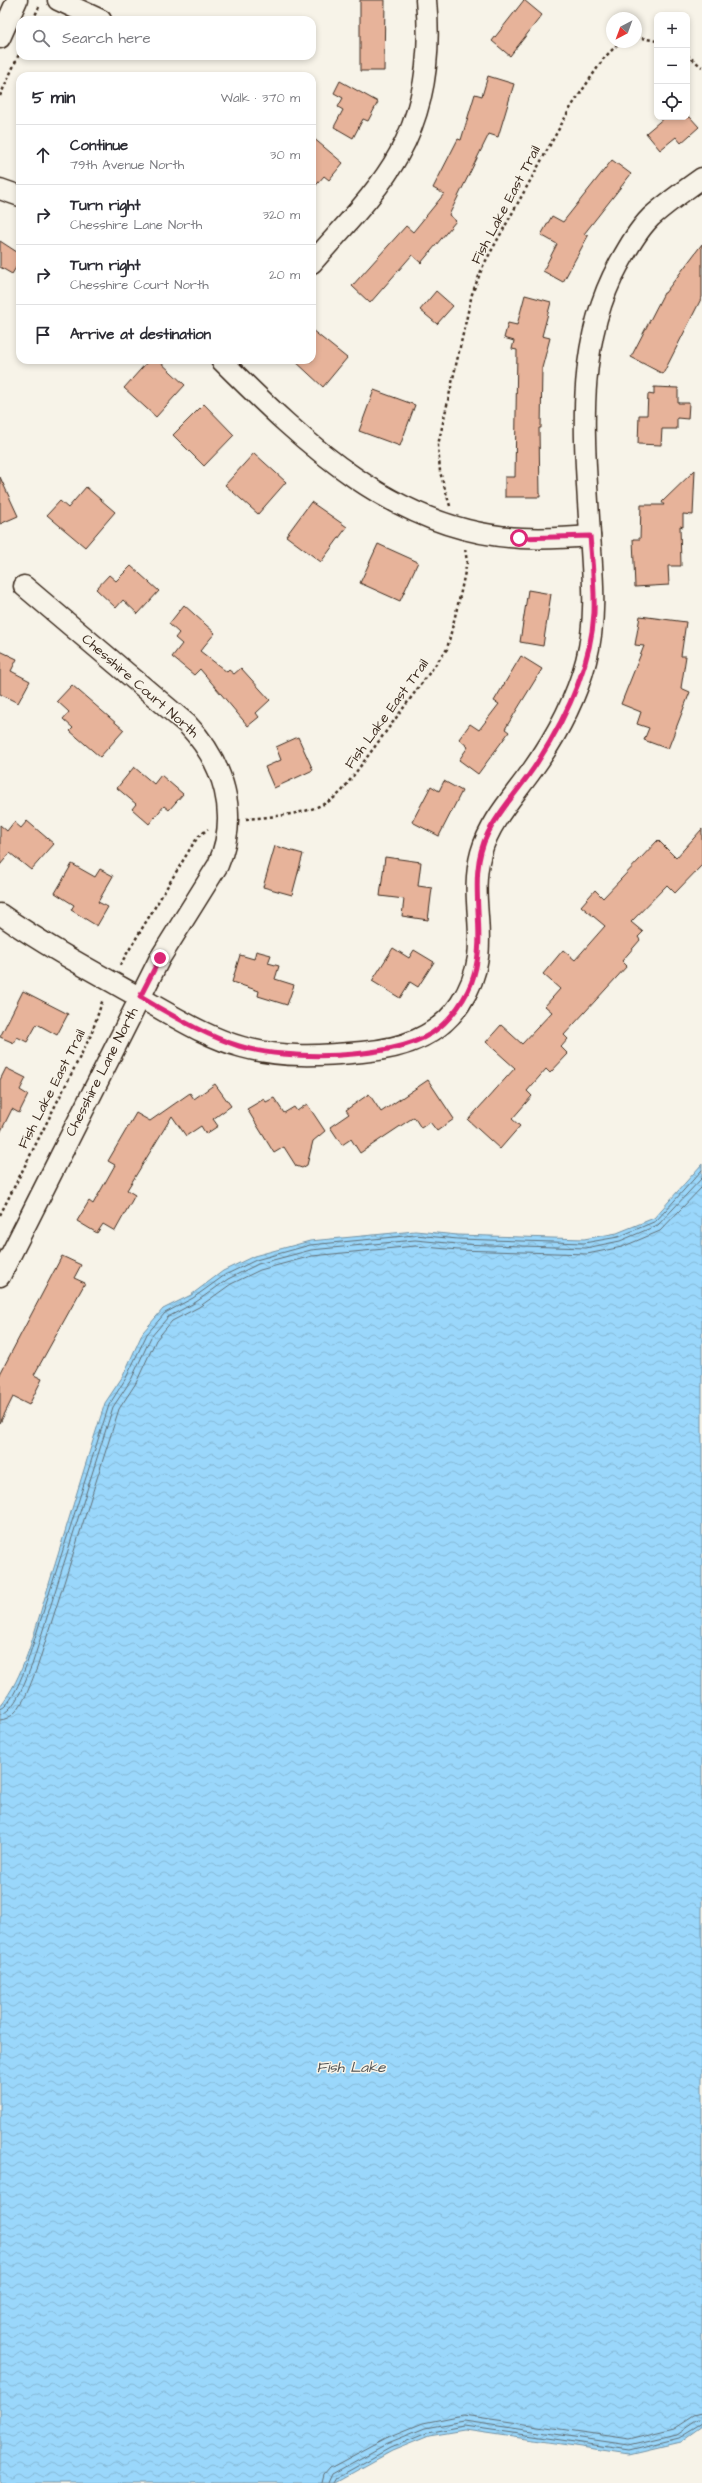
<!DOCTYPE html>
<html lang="en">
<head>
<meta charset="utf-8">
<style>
  :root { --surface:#fff; --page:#f7f7f7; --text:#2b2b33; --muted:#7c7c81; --line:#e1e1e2 }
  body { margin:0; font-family:"Architects Daughter",sans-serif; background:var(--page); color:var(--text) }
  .controls { position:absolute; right:12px; top:12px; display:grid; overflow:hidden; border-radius:8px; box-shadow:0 2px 6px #0003 }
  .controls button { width:36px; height:36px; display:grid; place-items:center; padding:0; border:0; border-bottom:1px solid var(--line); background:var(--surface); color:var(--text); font:20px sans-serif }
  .compass { position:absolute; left:606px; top:12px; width:36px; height:36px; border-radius:50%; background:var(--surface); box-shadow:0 2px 6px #0003; rotate:221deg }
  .stop { position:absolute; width:12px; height:12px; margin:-9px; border:3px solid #db2777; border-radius:50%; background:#fff }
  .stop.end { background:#db2777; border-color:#fff; box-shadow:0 1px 4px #0008 }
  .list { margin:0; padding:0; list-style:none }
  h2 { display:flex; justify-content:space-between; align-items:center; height:52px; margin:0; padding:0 16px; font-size:17px }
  h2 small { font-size:13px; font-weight:400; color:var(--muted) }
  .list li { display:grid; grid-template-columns:26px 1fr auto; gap:12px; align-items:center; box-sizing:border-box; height:60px; padding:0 16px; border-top:1px solid var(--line) }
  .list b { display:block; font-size:15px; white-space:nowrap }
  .list p { margin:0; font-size:13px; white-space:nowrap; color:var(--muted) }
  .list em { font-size:13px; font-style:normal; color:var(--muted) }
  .icon { flex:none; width:22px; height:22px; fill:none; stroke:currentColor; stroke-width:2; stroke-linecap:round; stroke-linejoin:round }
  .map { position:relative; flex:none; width:702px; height:2483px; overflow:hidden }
  .search { position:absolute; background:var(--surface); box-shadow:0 2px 6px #0003; left:16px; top:16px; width:300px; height:44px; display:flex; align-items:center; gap:10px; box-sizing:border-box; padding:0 14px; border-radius:12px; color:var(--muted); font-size:15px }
  .panel { position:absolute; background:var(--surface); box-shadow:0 2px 6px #0003; left:16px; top:72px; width:300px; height:292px; border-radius:12px }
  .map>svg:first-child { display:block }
  .water { fill:url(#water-waves); stroke:#7492a3 }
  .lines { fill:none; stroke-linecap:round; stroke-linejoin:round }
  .shore { stroke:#616f76; stroke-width:1 }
  .building { fill:#e7b39a; stroke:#3b2a1e }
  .minor-casing { stroke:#3b2a1e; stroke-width:23 }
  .path { stroke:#3b2a1e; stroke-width:2.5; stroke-dasharray:3 3; stroke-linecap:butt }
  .minor { stroke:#f7f3e8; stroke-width:20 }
  .route { stroke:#db2777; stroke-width:5 }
  .labels { text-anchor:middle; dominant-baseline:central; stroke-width:3; stroke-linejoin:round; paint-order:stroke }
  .street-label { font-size:14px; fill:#3b2a1e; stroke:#f7f3e8 }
  .water-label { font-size:15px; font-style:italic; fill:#535555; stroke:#f7f3e8 }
</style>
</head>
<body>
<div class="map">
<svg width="702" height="2483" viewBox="0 0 702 2483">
  <defs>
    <pattern id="water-waves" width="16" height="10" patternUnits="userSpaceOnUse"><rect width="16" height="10" fill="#9ad7fb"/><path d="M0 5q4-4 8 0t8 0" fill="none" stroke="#86b9d7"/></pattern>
  </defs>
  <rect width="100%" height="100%" fill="#f7f3e8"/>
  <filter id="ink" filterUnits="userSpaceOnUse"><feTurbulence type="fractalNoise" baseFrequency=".025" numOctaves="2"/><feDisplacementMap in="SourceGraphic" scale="8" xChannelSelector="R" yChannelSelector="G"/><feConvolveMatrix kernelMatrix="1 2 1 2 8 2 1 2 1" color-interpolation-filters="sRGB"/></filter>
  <g filter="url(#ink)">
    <path class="water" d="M702,1164v1263l-21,15 -51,12 -165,-24 -36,6 -37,15 -58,32h-334v-777c24,-29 34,-73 45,-109 20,-64 39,-130 60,-194l18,-27 20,-44 20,-23 28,-14 32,-24 31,-15 56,-15 105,-10 43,4 126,4 33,-6 37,-15z"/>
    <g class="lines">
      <g class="shore">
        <path d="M0,1709c11,-2 23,-35 27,-46l82,-258 17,-27 21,-44 18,-21 28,-15 32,-23 31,-15 54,-15 105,-10 43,4 126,4 34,-6 38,-16 46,-51"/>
        <path d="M0,1714c15,-1 26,-36 32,-49l81,-258 18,-27 20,-43 17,-20 28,-15 32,-23 30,-15 53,-14 104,-10 43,4 128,4 34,-7 38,-16 44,-47"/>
        <path d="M0,1720c21,-1 30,-36 37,-52l82,-259 17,-26 20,-43 16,-19 27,-14 32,-23 29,-14 52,-14 103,-10 43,4 129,4 35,-7 38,-16 42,-44"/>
        <path d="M322,2483l2,-8 6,-7 56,-30 37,-15 40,-8 166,24 45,-11 20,-13 8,-2"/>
        <path d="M328,2483l4,-9 56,-31 37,-15 39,-7 165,24 48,-11 19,-13 6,-2"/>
        <path d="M333,2483l3,-5 54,-30 37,-15 37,-7 166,24 49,-12 23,-14"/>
      </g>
    </g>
    <g class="building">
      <path d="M360,0h25l-1,71h-24z"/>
      <path d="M524,0l18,15 -32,41 -18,-15z"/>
      <path d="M488,76l26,8 -16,53 -9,-3 -40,81 7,6 -35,42 -9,-8 -42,48 -18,-17 54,-60 7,6 31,-38 -11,-6 25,-49 3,1 14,-46 7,2z"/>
      <path d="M340,81l38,21 -10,19 -5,-2 -10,19 -19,-11 9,-17 -5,-3 5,-9 -9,-5z"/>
      <path d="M665,117h25l9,10 -18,16 -5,-6 -16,13 -14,-17z"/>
      <path d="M312,137l31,26 -14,17 -5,-4 -12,14z"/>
      <path d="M612,160l19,14 -47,60 4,2 -25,46 -20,-11 14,-27 -16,-9 11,-19 11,6z"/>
      <path d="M0,241l20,13v7l-8,13 -12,-7z"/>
      <path d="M702,244v53l-39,77 -32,-17 33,-64h1z"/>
      <path d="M436,291l17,15 -16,18 -17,-14z"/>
      <path d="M525,295l26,7 -9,34 8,2 -8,30 -1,60h-2l1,69h-35v-20h10l2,-127 -5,-1 2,-8 -10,-3 4,-15 9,2z"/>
      <path d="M312,330l35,28 -24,29 -29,-27h18z"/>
      <path d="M149,360h9l27,25 -29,32 -32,-29z"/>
      <path d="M654,387l24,1v15h11l-1,16 -11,-1v11h-15l-1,16 -23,-1 1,-29h8l1,-21 6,1z"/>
      <path d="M374,390l41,15 -15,41 -41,-15z"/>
      <path d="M204,404l30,31 -30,31 -31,-31z"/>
      <path d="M254,453l32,29 -28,32 -33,-29z"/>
      <path d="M695,470l-2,45 -10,-1v13l-3,-1 1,40h-13l1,19 -34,2 -2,-48h7l1,-34h23l-2,-3z"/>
      <path d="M0,477l18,39 -18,8z"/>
      <path d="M86,487l29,25 -30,35 -38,-32 13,-14 8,7z"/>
      <path d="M311,502l36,25 -26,35 -35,-26z"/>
      <path d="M378,544l40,18 -18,39 -40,-18z"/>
      <path d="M131,566l28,25 -21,23 -15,-14 -7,8 -20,-19 13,-14 7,6z"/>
      <path d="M528,590l23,4 -8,52 -23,-4z"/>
      <path d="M184,605l31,28 -15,18 27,21 2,-2 5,4 7,-6 29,32 -14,13 3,4 -11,9 -48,-57 -6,6 -22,-18 10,-13 -7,-6 4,-5 -10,-9z"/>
      <path d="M640,616l46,6 -5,34h5l-5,32 9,4 -22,57 -24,-9 5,-12 -12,-4 4,-12 -20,-8 23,-58 -9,-1z"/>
      <path d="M0,651l17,8 -6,12 19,10 -12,22 -18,-9z"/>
      <path d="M521,656l21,13 -37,60 4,3 -31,42 -19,-14 9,-13 -9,-8 11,-15 9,6 20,-26 -5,-3z"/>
      <path d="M72,685l52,45 -24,27 -30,-26 3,-3 -10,-9 6,-7 -12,-11z"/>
      <path d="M298,737l15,33 -39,18 -9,-21 16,-7 -5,-13z"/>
      <path d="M134,767l20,17 7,-9 22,19 -14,16 -5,-4 -15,18 -17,-15 4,-5 -19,-16z"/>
      <path d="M444,781l18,10 -23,45 -27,-14 19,-36 8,5z"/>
      <path d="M27,821l27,23 -23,26 -21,-17 -10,12v-40l7,6 7,-9 7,6z"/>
      <path d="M702,829v36l-27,28 -8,-8 -36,37 12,10 -5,5 2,3 -18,21 5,5 -63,69 4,4 -7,8 7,7 -18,19 -4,-4 -19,22 5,5 -20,23 8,7 -20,23 -32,-29 47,-52 -29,-26 15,-17 21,19 30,-32 -7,-6 15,-17 -17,-15 20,-24 12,10 30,-34 -24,-20 14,-16 8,8 55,-58 18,18z"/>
      <path d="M275,846l28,8 -11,41 -29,-8z"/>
      <path d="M385,857l36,5 -3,24 14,2 -4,32 -26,-4 2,-17 -24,-3z"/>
      <path d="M72,864l23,13 5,-8 13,7 -15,26 10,5 -11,19 -26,-16 3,-5 -19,-12z"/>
      <path d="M393,948l16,10 5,-8 20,12 -16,25 -8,-5 -10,16 -28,-17z"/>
      <path d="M256,951l15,4 -3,8 11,3 -4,13 19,6 -7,20 -29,-9 1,-5 -27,-9 8,-27 14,4z"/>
      <path d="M23,991l45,23 -11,21 -20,-11 -10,18 -10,-5 -3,6 -14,-6z"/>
      <path d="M6,1068l20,10 -6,12 8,5 -9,18 -7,-4 -12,24v-53z"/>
      <path d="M428,1080l26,39 -17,12 -7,-9 -9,6 -7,-11 -54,36 -9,-14 -9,6 -12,-18 19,-13 -3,-4 23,-16 12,18z"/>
      <path d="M215,1084l16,22 -18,13 5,7 -12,8 -5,-8 -15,10 -14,-20 -45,74 8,5 -20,36 -12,-7 -6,9 -20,-12 12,-20 4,3 22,-39 -7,-4 28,-48 14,8 40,-28 4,6z"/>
      <path d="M274,1098l10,15 10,-6 3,4 10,-7 18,27 -12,10 -6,24 -5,3 -6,-2 -12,-19 -10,6 -27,-44 17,-10 2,3z"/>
      <path d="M62,1256l19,9 -7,13 11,5 -51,92 8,4 -13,26 -16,-8 -13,26v-49z"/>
    </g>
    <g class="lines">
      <defs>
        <g id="minor">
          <path d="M58,0l43,20"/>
          <path d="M0,38l17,-38"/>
          <path d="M0,189l20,7"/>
          <path d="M312,263c30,-35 65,-69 87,-109 26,-47 32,-102 27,-154"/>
          <path d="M221,360c83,83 175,172 300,178 23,1 46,0 69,-2"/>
          <path d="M0,914c47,33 96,59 146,87 31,17 62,37 96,46 39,11 79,9 120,5 38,-3 75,-14 98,-48 37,-56 6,-96 21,-151 9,-32 33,-57 52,-84 22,-31 43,-70 53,-108 11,-42 7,-83 4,-126 -5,-91 -17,-188 29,-271 9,-16 19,-34 32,-47 16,-14 34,-27 51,-39"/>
          <path d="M0,1276l160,-318 58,-93c22,-51 6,-102 -31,-141l-163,-138"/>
        </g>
      </defs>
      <use href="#minor" class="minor-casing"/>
      <g class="path">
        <path d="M33,20l6,-13"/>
        <path d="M636,37l21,4"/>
        <path d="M687,55l15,12"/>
        <path d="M0,96l20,-44"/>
        <path d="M450,506l-10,-34 -2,-27 34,-151 11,-28 88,-159 33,-49 16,-16"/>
        <path d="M246,819c32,-3 72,-4 96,-28l105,-142 13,-53 7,-34 -2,-14"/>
        <path d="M120,965l73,-121 6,-8 9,-7"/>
        <path d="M0,1215l91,-180 12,-36"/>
      </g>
      <use href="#minor" class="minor"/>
    </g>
  </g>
  <g class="lines" filter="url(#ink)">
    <path class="route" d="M160,958l-20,39c32,18 64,38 99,49 47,15 151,14 193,-13 18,-12 36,-36 42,-58 14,-47 -9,-97 14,-142 13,-26 34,-46 49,-70 29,-45 54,-96 57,-150 1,-26 -2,-52 -4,-77l-71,2"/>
  </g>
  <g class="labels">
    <g class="street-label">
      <text transform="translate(506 205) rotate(-62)">Fish Lake East Trail</text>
      <text transform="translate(140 686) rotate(41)">Chesshire Court North</text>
      <text transform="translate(387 714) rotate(-54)">Fish Lake East Trail</text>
      <text transform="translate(102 1072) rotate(-63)">Chesshire Lane North</text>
      <text transform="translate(52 1089) rotate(-63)">Fish Lake East Trail</text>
    </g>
    <g class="water-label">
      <text x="351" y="2067">Fish Lake</text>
    </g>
  </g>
</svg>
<div class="controls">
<button>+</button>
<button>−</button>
<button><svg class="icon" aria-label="locate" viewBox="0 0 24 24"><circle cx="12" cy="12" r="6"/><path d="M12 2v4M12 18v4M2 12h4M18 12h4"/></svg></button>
</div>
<svg class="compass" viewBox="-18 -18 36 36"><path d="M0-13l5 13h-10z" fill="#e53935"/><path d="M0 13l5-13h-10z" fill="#7c7c81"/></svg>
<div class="stop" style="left:519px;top:538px"></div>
<div class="stop end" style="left:160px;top:958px"></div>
<div class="search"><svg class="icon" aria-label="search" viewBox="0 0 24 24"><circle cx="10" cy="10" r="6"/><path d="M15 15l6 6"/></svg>Search here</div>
<section class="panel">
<h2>5 min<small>Walk · 370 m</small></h2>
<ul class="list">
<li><svg class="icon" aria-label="ahead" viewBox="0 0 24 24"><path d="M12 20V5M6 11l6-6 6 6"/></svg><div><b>Continue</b><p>79th Avenue North</p></div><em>30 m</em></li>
<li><svg class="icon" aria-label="right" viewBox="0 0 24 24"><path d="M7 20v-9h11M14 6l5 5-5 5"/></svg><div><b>Turn right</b><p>Chesshire Lane North</p></div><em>320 m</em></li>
<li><svg class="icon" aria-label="right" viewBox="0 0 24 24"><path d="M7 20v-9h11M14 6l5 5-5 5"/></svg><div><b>Turn right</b><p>Chesshire Court North</p></div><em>20 m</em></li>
<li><svg class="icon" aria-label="arrive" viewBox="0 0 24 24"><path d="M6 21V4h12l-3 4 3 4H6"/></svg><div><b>Arrive at destination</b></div></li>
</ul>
</section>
</div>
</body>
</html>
